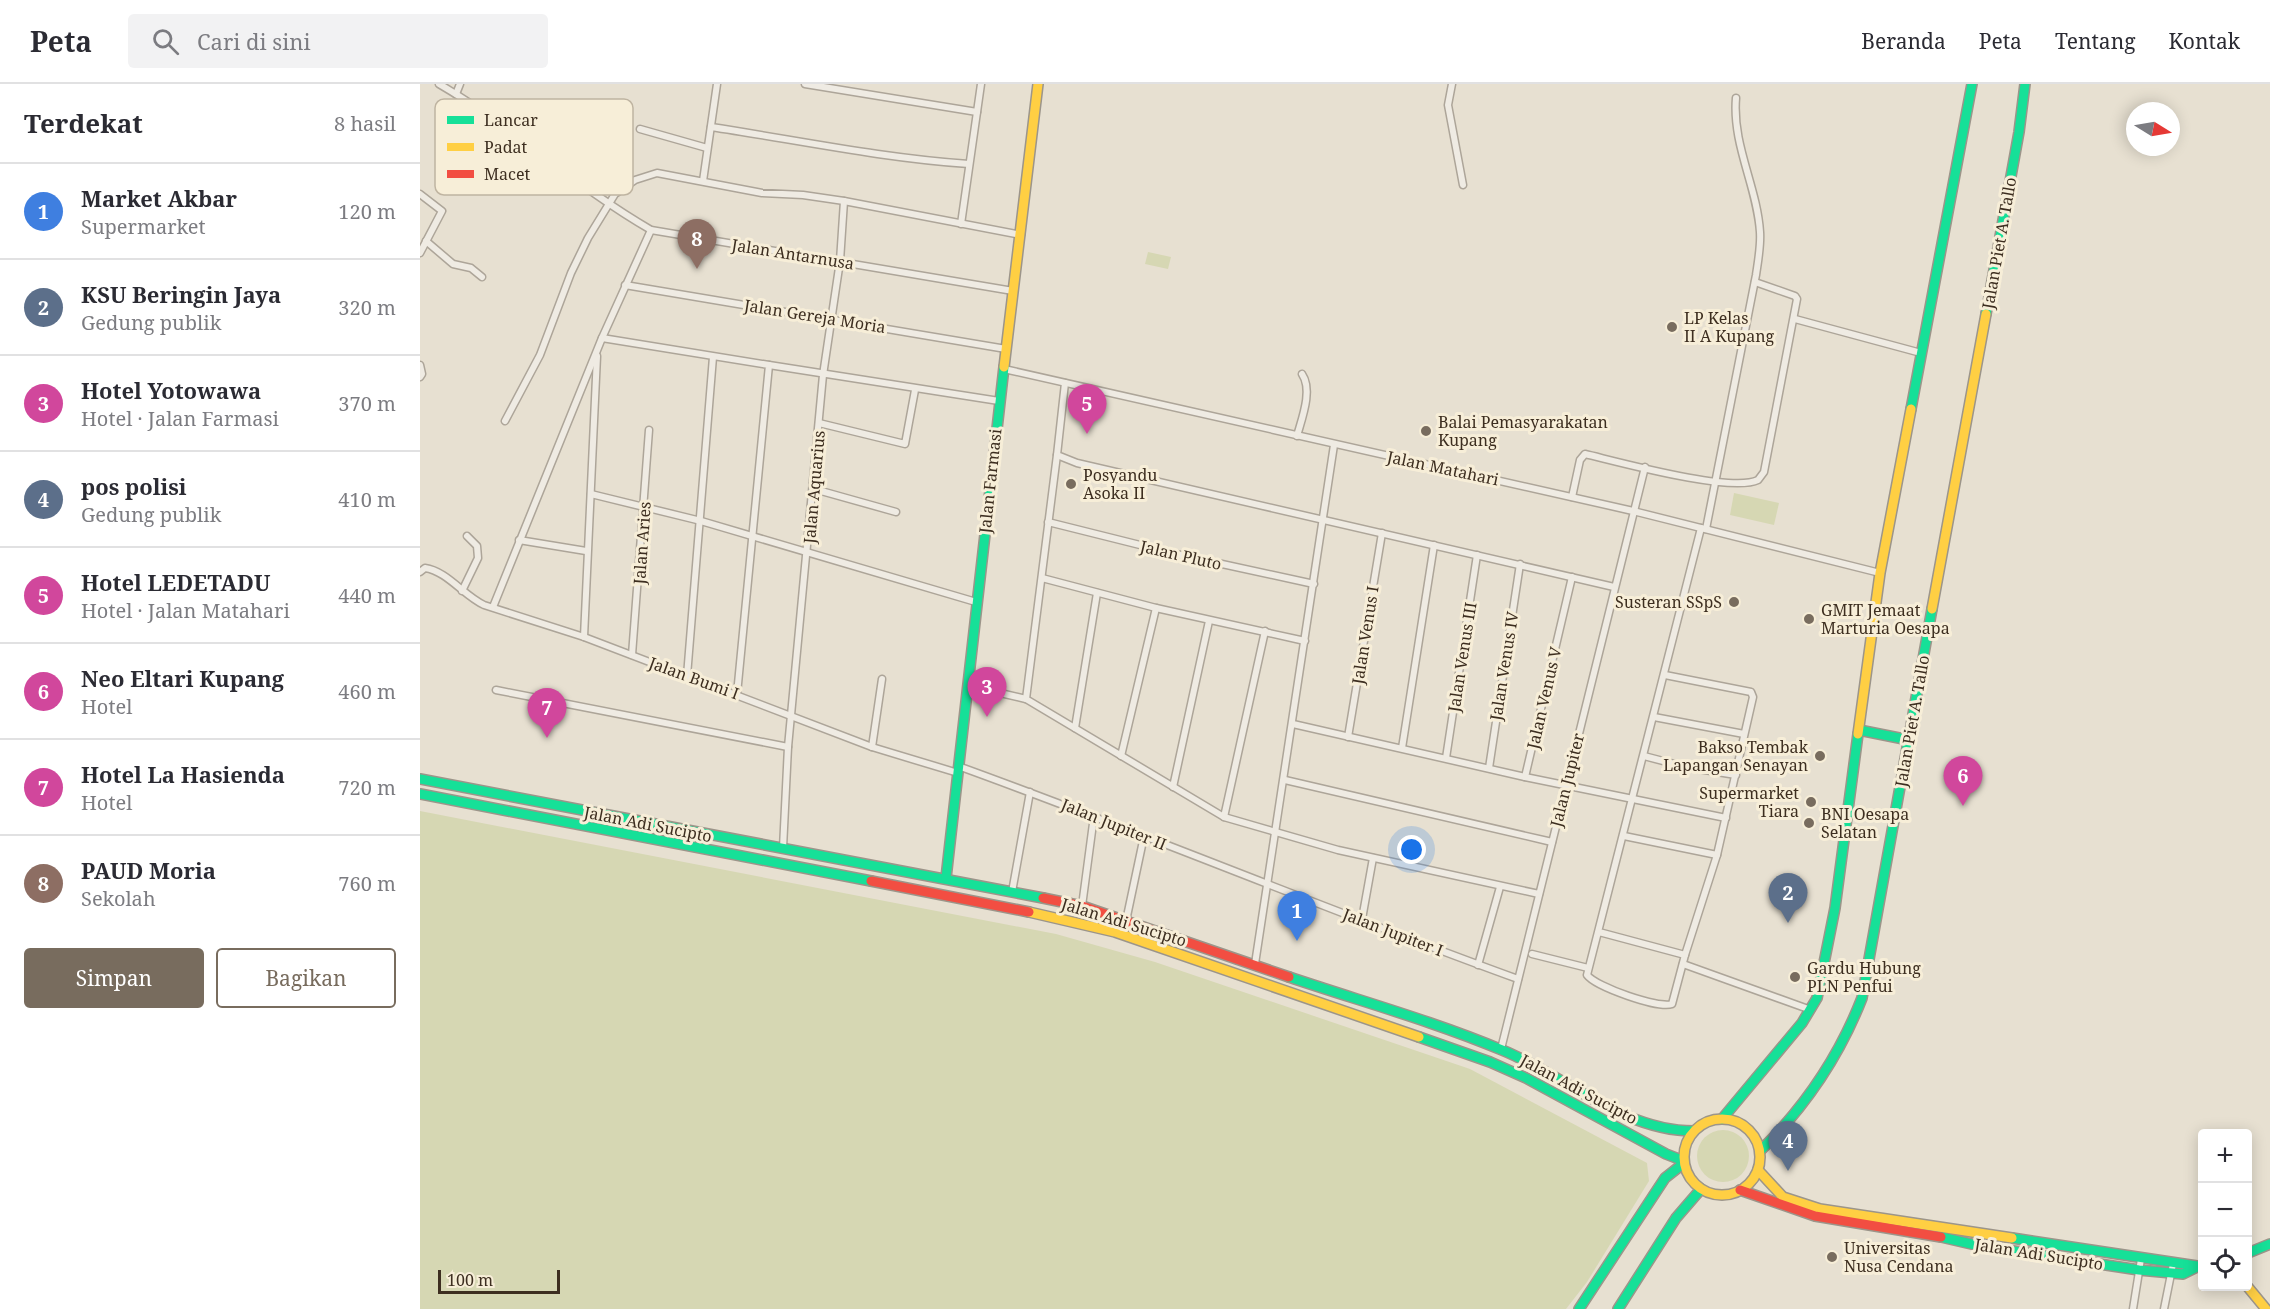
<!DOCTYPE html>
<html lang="id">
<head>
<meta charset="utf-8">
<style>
  :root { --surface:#fff; --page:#f2f2f3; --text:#2b2b33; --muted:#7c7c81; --line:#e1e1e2; --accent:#786c5e }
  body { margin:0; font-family:"Noto Serif",serif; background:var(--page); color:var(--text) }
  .controls { position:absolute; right:18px; bottom:18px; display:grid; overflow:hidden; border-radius:6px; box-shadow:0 3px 15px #0003 }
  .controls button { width:54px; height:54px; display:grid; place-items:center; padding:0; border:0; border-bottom:2px solid var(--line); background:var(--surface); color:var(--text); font:30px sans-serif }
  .compass { position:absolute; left:1706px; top:18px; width:54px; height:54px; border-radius:50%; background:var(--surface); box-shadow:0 3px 15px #0003; rotate:101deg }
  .scale { position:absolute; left:18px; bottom:15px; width:122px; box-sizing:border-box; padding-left:6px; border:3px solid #3d2e20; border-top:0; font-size:16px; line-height:21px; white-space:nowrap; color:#3d2e20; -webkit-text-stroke:4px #f7eed8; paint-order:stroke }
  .you { position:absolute; left:992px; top:766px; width:21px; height:21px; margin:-15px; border:4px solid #fff; border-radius:50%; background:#1a73e8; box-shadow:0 0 0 9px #1a73e833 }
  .badge { display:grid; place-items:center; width:39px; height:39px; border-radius:50%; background:var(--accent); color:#fff; font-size:20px; font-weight:700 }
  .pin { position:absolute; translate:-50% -50px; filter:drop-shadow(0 2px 3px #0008) }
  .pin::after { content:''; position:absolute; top:32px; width:21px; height:18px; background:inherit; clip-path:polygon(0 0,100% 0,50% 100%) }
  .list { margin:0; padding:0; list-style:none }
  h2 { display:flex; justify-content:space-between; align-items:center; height:78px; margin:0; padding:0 24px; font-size:26px }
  h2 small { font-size:20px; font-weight:400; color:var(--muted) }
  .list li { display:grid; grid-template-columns:39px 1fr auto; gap:18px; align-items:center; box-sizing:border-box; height:96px; padding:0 24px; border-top:2px solid var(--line) }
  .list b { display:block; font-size:22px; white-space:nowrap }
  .list p { margin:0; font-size:20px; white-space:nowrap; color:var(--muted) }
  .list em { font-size:20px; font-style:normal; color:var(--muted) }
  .actions { display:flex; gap:12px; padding:18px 24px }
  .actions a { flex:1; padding:14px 0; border:2px solid var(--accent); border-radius:6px; text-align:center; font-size:21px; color:var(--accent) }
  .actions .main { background:var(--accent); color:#fff }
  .icon { flex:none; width:33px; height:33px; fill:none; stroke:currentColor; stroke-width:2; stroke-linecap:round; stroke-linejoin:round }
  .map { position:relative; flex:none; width:1850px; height:1225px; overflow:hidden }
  header { display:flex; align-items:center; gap:36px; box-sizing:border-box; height:84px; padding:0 30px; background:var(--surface); border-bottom:2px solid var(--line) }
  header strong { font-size:28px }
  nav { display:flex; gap:33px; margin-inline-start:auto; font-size:21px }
  .search { width:420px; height:54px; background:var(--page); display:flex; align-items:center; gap:15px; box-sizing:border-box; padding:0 21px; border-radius:6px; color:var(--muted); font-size:22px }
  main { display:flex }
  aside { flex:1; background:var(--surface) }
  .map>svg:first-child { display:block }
  .green { fill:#d6d7b3 }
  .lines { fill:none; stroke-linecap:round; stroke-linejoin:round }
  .street-casing { stroke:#ada599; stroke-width:9 }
  .fast-casing { stroke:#9c958a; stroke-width:12 }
  .slow-casing { stroke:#9c958a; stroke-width:12 }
  .jam-casing { stroke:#9c958a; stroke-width:12 }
  .street { stroke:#efebe3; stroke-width:6 }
  .fast { stroke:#16e098; stroke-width:9 }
  .slow { stroke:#ffcf43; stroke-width:9 }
  .jam { stroke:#f24e42; stroke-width:9 }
  .poi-dot { fill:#786c5e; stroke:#f7eed8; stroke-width:2 }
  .labels { text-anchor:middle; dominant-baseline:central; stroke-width:6; stroke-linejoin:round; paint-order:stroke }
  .street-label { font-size:16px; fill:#3d2e20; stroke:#f7eed8 }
  .poi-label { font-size:16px; fill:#3d2e20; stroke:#f7eed8; text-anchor:start }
  .key { fill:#f7eed8; stroke:#bfb4a1; stroke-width:1.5 }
  .key-label { font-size:16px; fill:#3d2e20 }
</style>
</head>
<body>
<header>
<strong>Peta</strong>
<div class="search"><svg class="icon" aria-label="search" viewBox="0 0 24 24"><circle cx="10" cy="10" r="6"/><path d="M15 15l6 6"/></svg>Cari di sini</div>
<nav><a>Beranda</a><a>Peta</a><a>Tentang</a><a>Kontak</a></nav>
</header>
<main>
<aside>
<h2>Terdekat<small>8 hasil</small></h2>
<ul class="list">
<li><span class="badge" style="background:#3f7fe0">1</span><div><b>Market Akbar</b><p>Supermarket</p></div><em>120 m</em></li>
<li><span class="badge" style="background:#5c6f8a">2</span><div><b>KSU Beringin Jaya</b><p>Gedung publik</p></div><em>320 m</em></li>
<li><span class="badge" style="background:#d1479c">3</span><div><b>Hotel Yotowawa</b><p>Hotel · Jalan Farmasi</p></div><em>370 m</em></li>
<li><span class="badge" style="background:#5c6f8a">4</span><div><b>pos polisi</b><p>Gedung publik</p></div><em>410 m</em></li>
<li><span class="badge" style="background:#d1479c">5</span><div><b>Hotel LEDETADU</b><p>Hotel · Jalan Matahari</p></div><em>440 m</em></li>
<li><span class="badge" style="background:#d1479c">6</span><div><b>Neo Eltari Kupang</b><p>Hotel</p></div><em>460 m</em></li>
<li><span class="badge" style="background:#d1479c">7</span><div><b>Hotel La Hasienda</b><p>Hotel</p></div><em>720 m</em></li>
<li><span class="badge" style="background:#8d6e63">8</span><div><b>PAUD Moria</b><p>Sekolah</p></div><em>760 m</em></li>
</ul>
<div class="actions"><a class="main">Simpan</a><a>Bagikan</a></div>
</aside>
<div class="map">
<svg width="1850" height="1225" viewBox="0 0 1850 1225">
  <rect width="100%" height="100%" fill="#e7e0d1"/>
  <g class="green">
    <path d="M728,168l23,5 -3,12 -23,-5z"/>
    <path d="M1314,409l45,10 -5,22 -44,-10z"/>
    <path d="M0,727l636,123 99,28 315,107 177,94 2,18 -62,101 -21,27h-1146z"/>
    <circle cx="1303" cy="1072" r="26"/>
  </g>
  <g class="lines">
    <defs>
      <g id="street">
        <path d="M19,0c74,43 137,103 212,146l362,61"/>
        <path d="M385,0l172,28"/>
        <path d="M1032,0l-4,21 15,80"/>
        <path d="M36,10l4,-10"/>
        <path d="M291,43c86,13 171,31 258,37"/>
        <path d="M220,45l67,19"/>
        <path d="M283,97l14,-97"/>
        <path d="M0,110l22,17 -22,42"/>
        <path d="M541,140l20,-140"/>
        <path d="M6,157l27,23 18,4 11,9"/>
        <path d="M205,201l381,64"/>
        <path d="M1375,235l126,34"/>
        <path d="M182,254l167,27 -32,329"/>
        <path d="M0,281l2,9 -2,3"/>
        <path d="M349,281l230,36"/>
        <path d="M584,285l629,142 247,62"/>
        <path d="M645,299l-8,72 20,8 537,124"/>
        <path d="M85,337l35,-66 31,-82 17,-35 27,-44 20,-14 22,-7 105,20 41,2 41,6 177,34"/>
        <path d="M399,339l86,21 10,-54"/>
        <path d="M877,352c5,-18 16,-46 5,-62"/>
        <path d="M637,371l-31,244 198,118 114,33 201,44"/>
        <path d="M394,405l82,23"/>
        <path d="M171,410l110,27 275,81"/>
        <path d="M1152,413l8,-37 5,-6c34,8 146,39 173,26l6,-8 33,-173 -2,-3 -40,-14"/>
        <path d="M628,438l128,32 138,30"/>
        <path d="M1286,445l50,-254c2,-14 5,-29 4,-43 -3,-46 -28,-87 -24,-134"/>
        <path d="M99,456l67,11"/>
        <path d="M0,488l5,-4c22,3 39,28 59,37l100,32 288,110 86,26"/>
        <path d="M1152,493l-47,200 201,41"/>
        <path d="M622,494l114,30 149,33"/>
        <path d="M42,507l16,-33 -1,-12 -10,-10"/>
        <path d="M73,523l109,-269 49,-108"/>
        <path d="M164,553l13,-281"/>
        <path d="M212,571l17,-225"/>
        <path d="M1245,591l86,17 2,5 -36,158 -32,100"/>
        <path d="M267,592l26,-319"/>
        <path d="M550,602l56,13"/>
        <path d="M76,606l292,57"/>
        <path d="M1234,633l90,17"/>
        <path d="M873,640l232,53"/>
        <path d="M655,644l22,-135"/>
        <path d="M928,653l34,-204"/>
        <path d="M452,663l10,-68"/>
        <path d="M982,664l32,-203"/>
        <path d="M701,672l35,-148"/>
        <path d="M1224,672l42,11 50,8"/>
        <path d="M1026,674l31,-203"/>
        <path d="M538,682c188,68 372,145 560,213"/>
        <path d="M1069,684l31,-204"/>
        <path d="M865,696l267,62"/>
        <path d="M753,703l36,-166"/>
        <path d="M804,733l41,-186"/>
        <path d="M1204,752l93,19"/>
        <path d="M363,764l5,-101 35,-372 17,-114 4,-60"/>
        <path d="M592,808l18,-100"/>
        <path d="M662,822l12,-90"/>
        <path d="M942,835l11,-61"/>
        <path d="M706,837l18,-85"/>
        <path d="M1179,848l86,23 -13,49c-13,5 -76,-17 -85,-29l114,-447"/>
        <path d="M1112,870l56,14"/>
        <path d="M835,880l79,-519"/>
        <path d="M1263,880l128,46"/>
        <path d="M1058,881l22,-78"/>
        <path d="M1081,965l144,-582"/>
        <path d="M1713,1225l8,-50"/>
        <path d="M1744,1225l9,-45"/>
      </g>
      <g id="fast">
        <path d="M1566,230l33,-182 6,-48"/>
        <path d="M1491,325l61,-325"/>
        <path d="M1439,646l50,10"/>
        <path d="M0,695l623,119"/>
        <path d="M0,710l451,87"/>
        <path d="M526,794l58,-511"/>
        <path d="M869,893c71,24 144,44 213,73 64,26 120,81 192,81"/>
        <path d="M999,953l71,25 36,16 140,76 18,7"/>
        <path d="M1302,1035l80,-96 15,-25 18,-90 23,-174"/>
        <path d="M1340,1067c45,-44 79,-94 102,-153l70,-389"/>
        <path d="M1521,1153l39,9 159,24 44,4 16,-8"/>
        <path d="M1592,1154l185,28"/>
        <path d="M1828,1169l22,-9"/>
        <path d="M1159,1225l86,-131 19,-15"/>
        <path d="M1198,1225l58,-91 25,-29"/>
      </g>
      <g id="slow">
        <path d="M584,283l34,-283"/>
        <path d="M1512,525l54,-295"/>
        <path d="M1438,650l22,-161 31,-164"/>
        <path d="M609,828l86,20 304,105"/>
        <circle cx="1302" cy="1073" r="38"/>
        <path d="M1338,1086l25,27 37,12 192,29"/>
        <path d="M1827,1202l19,23"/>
      </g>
      <g id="jam">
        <path d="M451,797l158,31"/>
        <path d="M623,814l39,8 207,71"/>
        <path d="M1320,1106l75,26 126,21"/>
      </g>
    </defs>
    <use href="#street" class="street-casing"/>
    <use href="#fast" class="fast-casing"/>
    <use href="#slow" class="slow-casing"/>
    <use href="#jam" class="jam-casing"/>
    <use href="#street" class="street"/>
    <use href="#fast" class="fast"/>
    <use href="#slow" class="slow"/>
    <use href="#jam" class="jam"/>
  </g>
  <g class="poi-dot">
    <circle cx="1252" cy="243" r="6"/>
    <circle cx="1006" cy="347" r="6"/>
    <circle cx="651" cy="400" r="6"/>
    <circle cx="1314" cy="518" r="6"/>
    <circle cx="1389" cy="535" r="6"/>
    <circle cx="1400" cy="672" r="6"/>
    <circle cx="1391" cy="718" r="6"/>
    <circle cx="1389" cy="739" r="6"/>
    <circle cx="1375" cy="893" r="6"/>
    <circle cx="1412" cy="1173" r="6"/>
  </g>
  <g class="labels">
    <g class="street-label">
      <text transform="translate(1579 159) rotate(-80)">Jalan Piet A. Tallo</text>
      <text transform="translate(373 170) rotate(9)">Jalan Antarnusa</text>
      <text transform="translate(395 232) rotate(9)">Jalan Gereja Moria</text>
      <text transform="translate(1023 384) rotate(12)">Jalan Matahari</text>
      <text transform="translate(570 397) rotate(-84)">Jalan Farmasi</text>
      <text transform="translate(394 403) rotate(-85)">Jalan Aquarius</text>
      <text transform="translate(222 459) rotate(-86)">Jalan Aries</text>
      <text transform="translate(761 471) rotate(13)">Jalan Pluto</text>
      <text transform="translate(945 551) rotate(-81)">Jalan Venus I</text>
      <text transform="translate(1042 573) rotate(-81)">Jalan Venus III</text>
      <text transform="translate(1084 582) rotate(-81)">Jalan Venus IV</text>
      <text transform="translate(274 594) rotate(20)">Jalan Bumi I</text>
      <text transform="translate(1124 614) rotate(-77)">Jalan Venus V</text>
      <text transform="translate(1492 637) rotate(-80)">Jalan Piet A. Tallo</text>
      <text transform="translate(1147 696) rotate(-76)">Jalan Jupiter</text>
      <text transform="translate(228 740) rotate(11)">Jalan Adi Sucipto</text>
      <text transform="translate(694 740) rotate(22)">Jalan Jupiter II</text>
      <text transform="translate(704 838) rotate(17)">Jalan Adi Sucipto</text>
      <text transform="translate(973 848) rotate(21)">Jalan Jupiter I</text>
      <text transform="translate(1159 1005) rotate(28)">Jalan Adi Sucipto</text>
      <text transform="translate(1619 1170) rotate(9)">Jalan Adi Sucipto</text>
    </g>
    <g class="poi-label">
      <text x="1264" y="234">LP Kelas<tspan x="1264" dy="18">II A Kupang</tspan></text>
      <text x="1018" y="338">Balai Pemasyarakatan<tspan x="1018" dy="18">Kupang</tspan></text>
      <text x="663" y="391">Posyandu<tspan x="663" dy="18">Asoka II</tspan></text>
      <text x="1302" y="518" text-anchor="end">Susteran SSpS</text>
      <text x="1401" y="526">GMIT Jemaat<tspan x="1401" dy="18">Marturia Oesapa</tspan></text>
      <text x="1388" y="663" text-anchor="end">Bakso Tembak<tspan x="1388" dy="18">Lapangan Senayan</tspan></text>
      <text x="1379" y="709" text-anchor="end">Supermarket<tspan x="1379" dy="18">Tiara</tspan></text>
      <text x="1401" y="730">BNI Oesapa<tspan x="1401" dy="18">Selatan</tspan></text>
      <text x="1387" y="884">Gardu Hubung<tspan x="1387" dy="18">PLN Penfui</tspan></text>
      <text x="1424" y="1164">Universitas<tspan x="1424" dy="18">Nusa Cendana</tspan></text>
    </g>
  </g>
  <rect x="15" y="15" width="198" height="96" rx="9" class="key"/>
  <rect x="27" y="32" width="27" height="8" fill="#16e098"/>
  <rect x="27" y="59" width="27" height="8" fill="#ffcf43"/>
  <rect x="27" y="86" width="27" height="8" fill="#f24e42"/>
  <g class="key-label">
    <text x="64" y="42">Lancar</text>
    <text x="64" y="69">Padat</text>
    <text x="64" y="96">Macet</text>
  </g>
</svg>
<div class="controls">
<button>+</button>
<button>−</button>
<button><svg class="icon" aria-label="locate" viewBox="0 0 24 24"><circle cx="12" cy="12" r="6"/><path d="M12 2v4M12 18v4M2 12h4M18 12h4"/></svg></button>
</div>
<svg class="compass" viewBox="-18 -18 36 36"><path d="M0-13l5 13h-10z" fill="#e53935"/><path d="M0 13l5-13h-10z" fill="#7c7c81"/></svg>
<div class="scale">100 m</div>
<div class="you"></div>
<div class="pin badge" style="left:877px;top:857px;background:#3f7fe0">1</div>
<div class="pin badge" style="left:1368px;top:839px;background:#5c6f8a">2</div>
<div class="pin badge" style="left:567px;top:633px;background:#d1479c">3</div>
<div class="pin badge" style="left:1368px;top:1087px;background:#5c6f8a">4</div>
<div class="pin badge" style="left:667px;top:350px;background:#d1479c">5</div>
<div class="pin badge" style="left:1543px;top:722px;background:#d1479c">6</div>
<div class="pin badge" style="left:127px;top:654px;background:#d1479c">7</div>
<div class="pin badge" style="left:277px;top:185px;background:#8d6e63">8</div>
</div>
</main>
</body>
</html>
